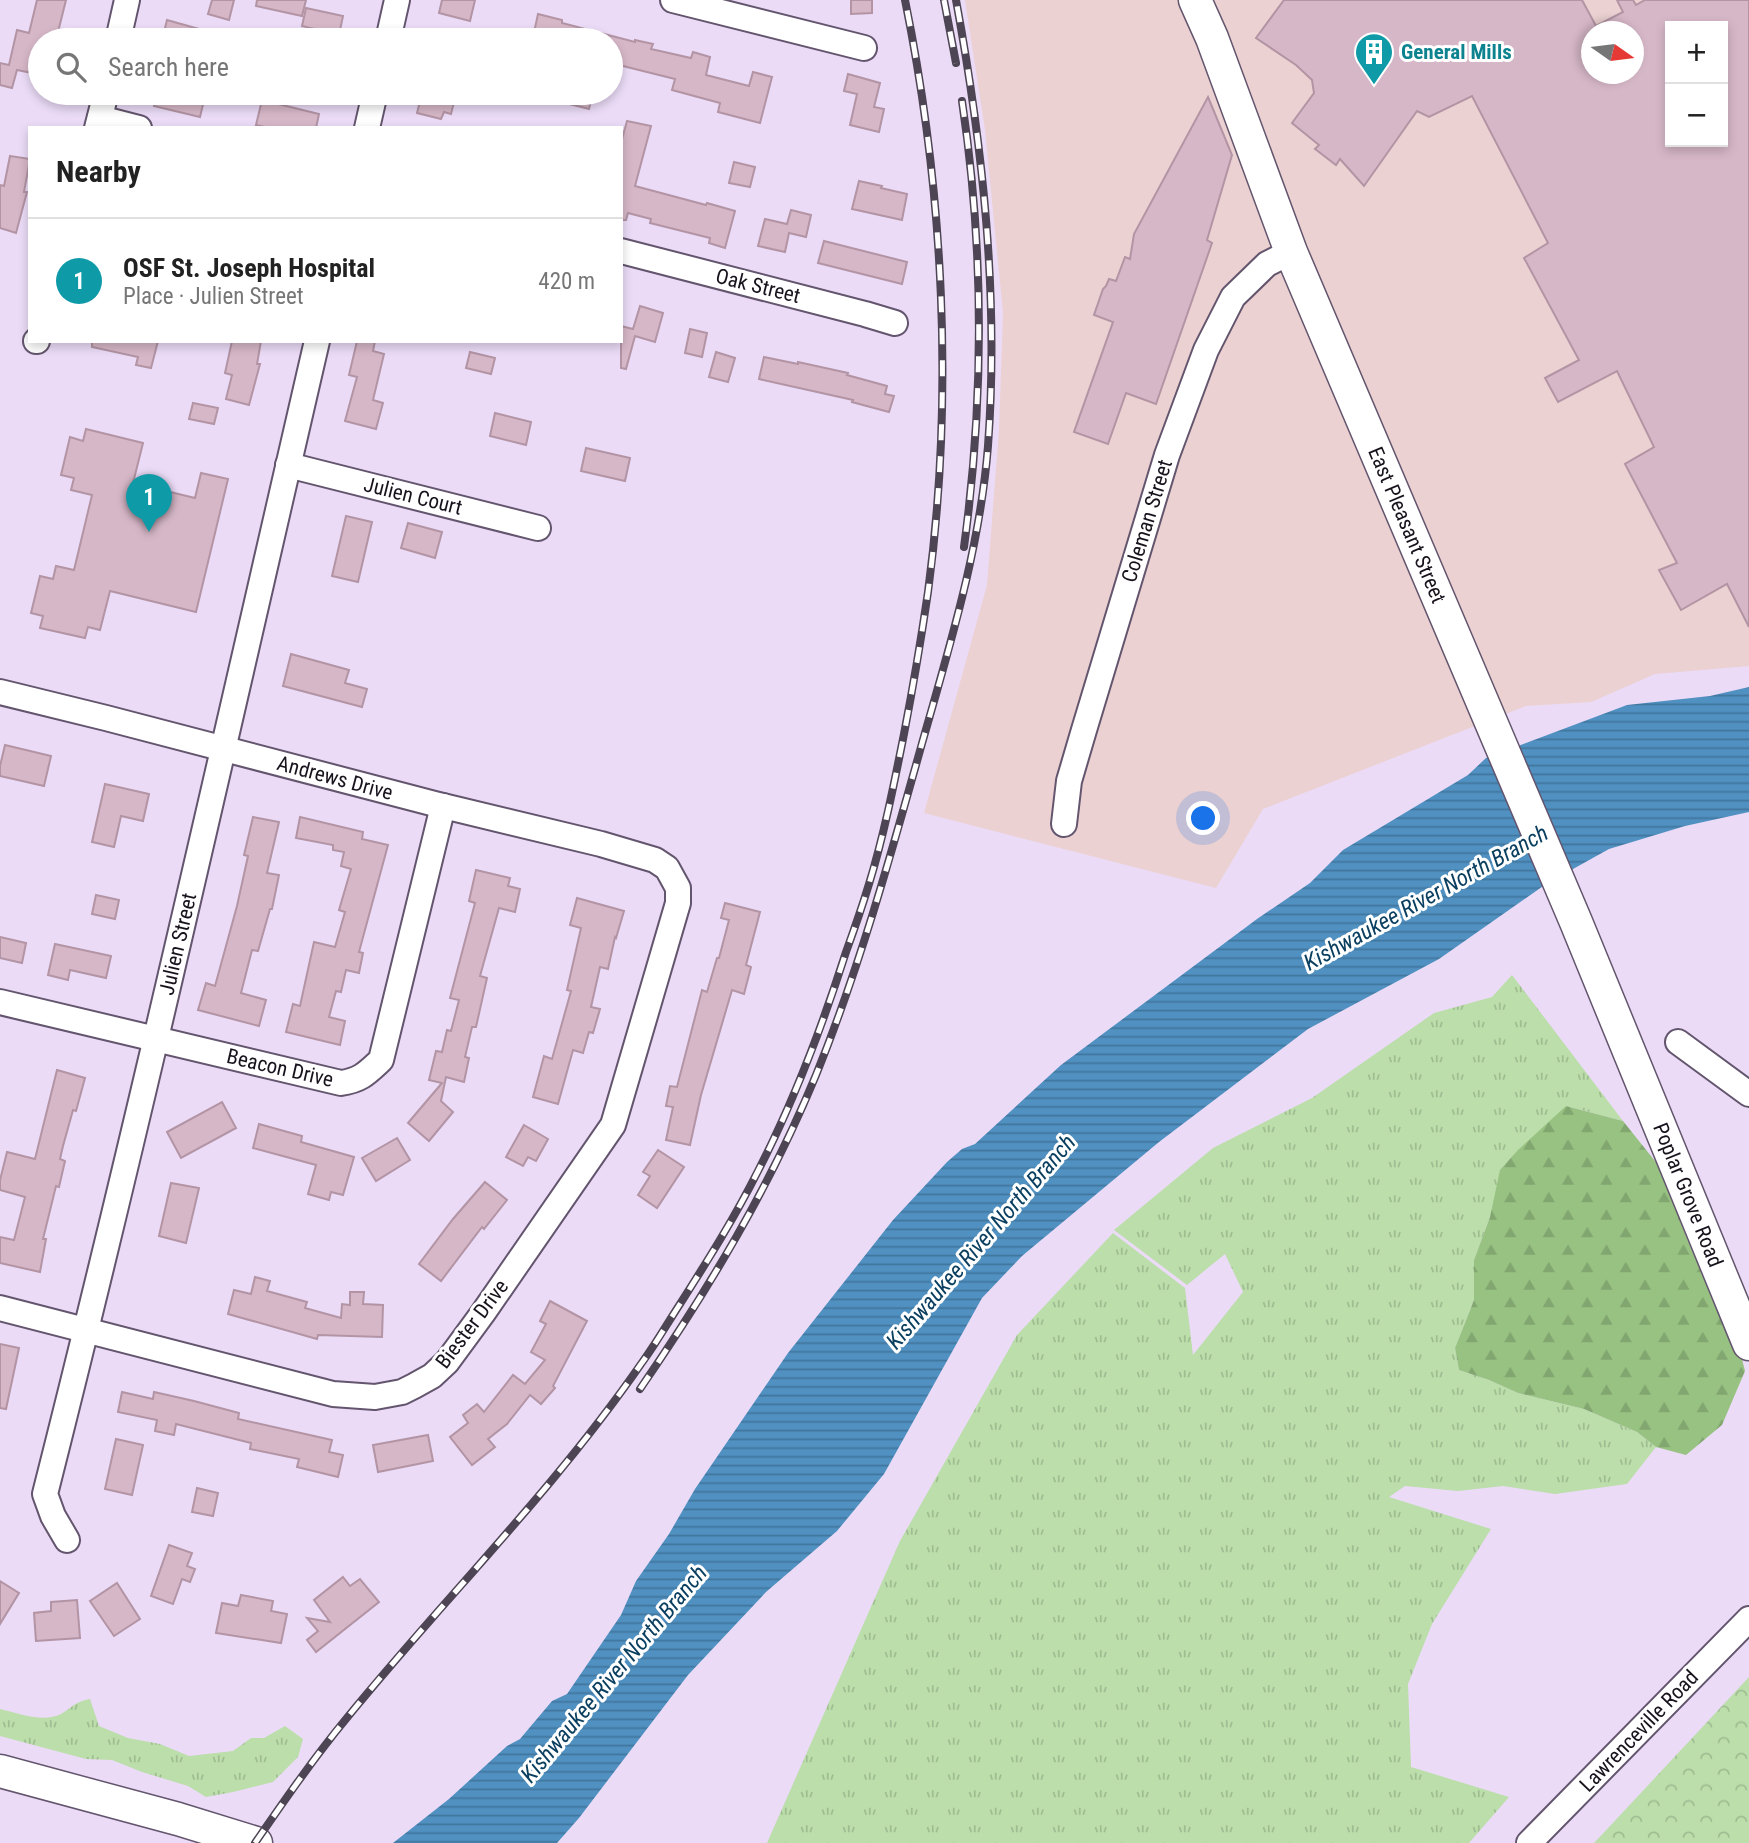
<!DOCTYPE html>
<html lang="en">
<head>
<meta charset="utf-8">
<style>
  :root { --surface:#fff; --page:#f6f6f6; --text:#222; --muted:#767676; --line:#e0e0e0; --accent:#db2777 }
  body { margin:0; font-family:"Roboto Condensed",sans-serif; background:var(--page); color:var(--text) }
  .controls { position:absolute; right:21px; top:21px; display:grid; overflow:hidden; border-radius:0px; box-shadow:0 4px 10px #0003 }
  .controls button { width:63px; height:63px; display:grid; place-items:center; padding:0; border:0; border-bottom:2px solid var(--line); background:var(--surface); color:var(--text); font:35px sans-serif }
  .compass { position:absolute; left:1581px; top:21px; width:63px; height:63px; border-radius:50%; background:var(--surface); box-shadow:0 4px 10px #0003; rotate:104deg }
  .you { position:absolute; left:1204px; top:819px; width:24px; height:24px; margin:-18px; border:5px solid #fff; border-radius:50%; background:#1a73e8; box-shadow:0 0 0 10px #1a73e833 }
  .badge { display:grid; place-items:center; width:46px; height:46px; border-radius:50%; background:var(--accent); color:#fff; font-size:23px; font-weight:700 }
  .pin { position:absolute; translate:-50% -58px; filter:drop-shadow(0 2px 4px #0008) }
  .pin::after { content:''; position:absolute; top:37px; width:24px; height:21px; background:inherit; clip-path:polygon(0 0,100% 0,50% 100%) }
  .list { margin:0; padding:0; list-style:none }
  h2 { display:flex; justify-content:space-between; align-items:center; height:91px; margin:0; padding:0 28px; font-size:30px }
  h2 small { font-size:23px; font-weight:400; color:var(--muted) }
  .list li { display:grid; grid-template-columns:46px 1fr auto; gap:21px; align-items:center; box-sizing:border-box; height:126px; padding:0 28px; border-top:2px solid var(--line) }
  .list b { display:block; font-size:26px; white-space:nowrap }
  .list p { margin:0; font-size:23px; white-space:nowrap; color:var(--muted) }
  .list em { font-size:23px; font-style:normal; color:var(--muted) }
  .icon { flex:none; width:38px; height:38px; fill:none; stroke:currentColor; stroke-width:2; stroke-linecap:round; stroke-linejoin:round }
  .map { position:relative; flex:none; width:1749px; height:1843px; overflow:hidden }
  .search { position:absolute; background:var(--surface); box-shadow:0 4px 10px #0003; left:28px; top:28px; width:595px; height:77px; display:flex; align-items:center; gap:18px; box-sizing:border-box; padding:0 24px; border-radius:38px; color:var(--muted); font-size:26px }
  .panel { position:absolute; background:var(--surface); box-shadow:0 4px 10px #0003; left:28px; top:126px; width:595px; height:217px; border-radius:0px }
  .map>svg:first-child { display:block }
  .industrial { fill:#ebd1d1; fill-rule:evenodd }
  .grass { fill:url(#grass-tufts) }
  .forest { fill:url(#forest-firs) }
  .park { fill:url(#park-crowns) }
  .water { fill:url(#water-rules) }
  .building { fill:#d6b7c7; stroke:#b294a4; stroke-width:2; fill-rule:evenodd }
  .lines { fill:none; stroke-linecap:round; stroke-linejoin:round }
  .minor-casing { stroke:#63556d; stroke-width:28 }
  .major-casing { stroke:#63556d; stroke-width:35 }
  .minor { stroke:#fff; stroke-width:24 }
  .major { stroke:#fff; stroke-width:32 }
  .rail-casing { stroke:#4d4553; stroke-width:8 }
  .rail { stroke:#fff; stroke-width:5; stroke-dasharray:16; stroke-linecap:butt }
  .labels { text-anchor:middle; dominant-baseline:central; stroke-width:6; stroke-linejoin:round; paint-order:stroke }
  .culture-label { font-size:21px; font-weight:bold; fill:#0d838f; stroke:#fff; text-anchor:start }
  .street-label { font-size:21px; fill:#18121c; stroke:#fff }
  .water-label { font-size:23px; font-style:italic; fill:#0b3f60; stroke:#fff }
</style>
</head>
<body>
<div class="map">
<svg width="1749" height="1843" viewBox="0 0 1749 1843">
  <defs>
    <pattern id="grass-tufts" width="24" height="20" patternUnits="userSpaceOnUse" patternTransform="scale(1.75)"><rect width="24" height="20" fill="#bbdeaa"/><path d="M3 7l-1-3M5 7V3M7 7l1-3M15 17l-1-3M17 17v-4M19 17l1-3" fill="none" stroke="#a0bd92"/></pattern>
    <pattern id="forest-firs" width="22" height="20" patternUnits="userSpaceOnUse" patternTransform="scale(1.75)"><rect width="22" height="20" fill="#98c282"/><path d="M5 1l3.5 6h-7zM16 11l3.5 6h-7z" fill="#82a670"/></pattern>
    <pattern id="park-crowns" width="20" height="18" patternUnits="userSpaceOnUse" patternTransform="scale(1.75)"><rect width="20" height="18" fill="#bbdeaa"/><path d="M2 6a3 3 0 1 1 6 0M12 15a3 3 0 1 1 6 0" fill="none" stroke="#a0bd92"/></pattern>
    <pattern id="water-rules" width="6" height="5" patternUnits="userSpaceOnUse" patternTransform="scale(1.75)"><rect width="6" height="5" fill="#5091c2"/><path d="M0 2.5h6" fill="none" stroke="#41759d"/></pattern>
  </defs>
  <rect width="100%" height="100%" fill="#ebdbf7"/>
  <path class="industrial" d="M965,0h784v666l-94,8 -64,28 -65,4 -263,103 -47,79 -292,-75 63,-228 12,-155 4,-117 -18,-183zM1670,26h53v116h-53zM1592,32h42v42h-42z"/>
  <g class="grass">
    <path d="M1512,975l111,146 -57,-15 -76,111 -16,43v40l-19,48 4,22 30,10 29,13 66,16 53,23 19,15 -29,37 -72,10 -52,-8 -45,5 -53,-5 -16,11 102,32 -59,95 -24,60 3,83 98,30 -40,46h-702l133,-302 117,-206 96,-102 72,55 8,67 50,-63 -18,-38 -38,31 -73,-55 99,-82 99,-50 122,-85 58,-16z"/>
    <path d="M90,1699l9,27 29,12 32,6 29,12 44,-5 18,-13h13l21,-12 18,13 -5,18 -25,25 -40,10 -27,5 -18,-11 -46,-14 -30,-12 -26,-1 -86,-23v-27c18,4 43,14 61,5 12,-7 13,-12 29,-15z"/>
  </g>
  <path class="forest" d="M1566,1106l57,15 36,45 29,75 51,106 6,24 -23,54 -36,30 -30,-8 -19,-15 -53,-23 -66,-16 -29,-13 -30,-10 -4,-22 19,-48v-40l16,-43 10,-47 18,-20z"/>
  <path class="park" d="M1749,1677v166h-155l16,-17z"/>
  <path class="water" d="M1749,687v125l-64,14 -76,23 -63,35 -107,75 -131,70 -149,113 -137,114 -40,42 -98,176 -47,57 -71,61 -78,83 -109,143 -22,25h-164l56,-44 58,-53 13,-7 32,-38 15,-7 54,-79 15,-34 33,-47 26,-45 93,-136 105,-133 54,-58 15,-13 13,-5 86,-79 196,-146 53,-36 33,-33 125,-75 18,-17 141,-53 83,-9z"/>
  <g class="building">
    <path d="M37,0h29l-10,40h-16v23l-3,11 -20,-4 -5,18 -12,-3v-22l9,2 8,-35 12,3z"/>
    <path d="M212,0h22l-5,20 -21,-6z"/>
    <path d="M257,0h49l-4,16 -46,-10z"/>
    <path d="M442,0h33l-5,21 -31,-8z"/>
    <path d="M851,0h21v13l-21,1z"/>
    <path d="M1284,0h298l14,26 27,-14 -6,-12h16l3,5 9,-5h104v627l-22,-43 -46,26 -22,-40 18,-7 -52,-99 29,-17 -37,-76 -59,31 -13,-24 34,-18 -55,-102 24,-15 -76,-147 -43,21 -12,-6 -53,75 -24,-27 -4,6 -21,-16 4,-4 -27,-22 22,-30 -2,-13 -16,-15 -40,-27zM1670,26h53v116h-53zM1592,32h42v42h-42z"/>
    <path d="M306,8l37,8 -4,19 -37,-9z"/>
    <path d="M538,14l24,6v3l73,19v-2l18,4 -2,5 40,9 2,-6 17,5 -4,18 43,11 4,-14 19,5 -12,46 -42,-11 2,-9 -48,-13 3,-11 -56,-14 1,-2 -9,-3v-20h-67l-11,-3z"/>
    <path d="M167,20l32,9 -3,11h-34z"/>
    <path d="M848,74l32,9 -6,24 10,2 -5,23 -29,-7 7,-31 -13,-3z"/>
    <path d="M157,93h28l-1,3 20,4 -4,17 -46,-11z"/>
    <path d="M422,93h25v3l8,2 -4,16 -7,-2 -3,7 -24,-6z"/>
    <path d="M546,93h47l-4,16 -43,-11z"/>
    <path d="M1208,97l24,58 -25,85 5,3 -56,161 -30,-11 -18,51 -34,-12 39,-110 -19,-7 9,-26 3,-3 3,-7 7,2 9,-24 5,2 4,-25z"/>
    <path d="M262,100l57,14 -3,14h-47l-13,-3z"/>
    <path d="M627,121l24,5 -16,60 71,19 1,-2 28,8 -10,37 -16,-5 1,-5 -60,-15 1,-4 -23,-6 -2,7h-5v-77z"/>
    <path d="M10,156l20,3 -6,33h3l-11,41 -16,-5v-43l4,1z"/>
    <path d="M734,162l21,5 -5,20 -21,-4z"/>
    <path d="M859,181l23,5 -1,2 26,6 -5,26 -50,-11z"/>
    <path d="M791,210l20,5 -5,22 -17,-4 -4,19 -27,-6 7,-27 22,5z"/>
    <path d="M824,241l83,21 -5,22 -84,-21z"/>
    <path d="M640,306l23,7 -8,29 -20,-6 -9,33 -5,-1v-42l12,3z"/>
    <path d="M690,329l17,4 -5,24 -17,-4z"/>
    <path d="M92,341h66l-7,27 -15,-3 2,-8 -46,-10z"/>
    <path d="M232,341h29l-4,23h3l-11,41 -23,-6 6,-24 -7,-2z"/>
    <path d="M357,341h18l-2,10 11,3 -11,46 10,3 -7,26 -31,-8 12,-44 -8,-2z"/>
    <path d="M470,352l25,6 -4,16 -25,-6z"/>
    <path d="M716,352l19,6 -7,24 -19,-5z"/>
    <path d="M764,357l34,7v-2l50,11 -1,2 40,11 -2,8 9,2 -5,16 -37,-10 1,-2 -94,-21z"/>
    <path d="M193,403l25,5 -4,16 -25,-5z"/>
    <path d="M495,413l36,9 -5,23 -36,-9z"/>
    <path d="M86,429l57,14 -10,40 62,15 6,-25 27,6 -32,133 -86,-21 -10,39 -12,-3 -3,11 -45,-10 3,-12 -12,-3 9,-37 13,3 3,-13 18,4 18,-75 -21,-5 3,-12 -13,-3 9,-38 13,4z"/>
    <path d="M586,448l44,10 -5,23 -44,-10z"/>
    <path d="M346,516l26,6 -14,60 -26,-6z"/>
    <path d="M408,523l34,9 -7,26 -34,-10z"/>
    <path d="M291,654l58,16 -4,13 22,6 -5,18 -79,-21z"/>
    <path d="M5,745l46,11 -7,30 -44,-10v-10z"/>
    <path d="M105,784l44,10 -6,27 -22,-5 -7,31 -22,-5z"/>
    <path d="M253,817l26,5 -12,51 12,2 -7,34h-2l-12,42 -6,-1 -11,43 25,7 -7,26 -61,-16 8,-27 9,3 22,-80 11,-50 -4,-1z"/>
    <path d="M300,817l63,15 -1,7 26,6 -29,107 4,1 -4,20 -13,-3 -5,22 -5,-1 -7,26 16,4 -5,24 -54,-13 7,-28 7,2 14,-64 21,5 10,-35 -6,-2 12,-41 -10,-3 3,-14 -11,-2v-5l-37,-7z"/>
    <path d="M476,870l34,8 -2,8 12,3 -5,23 -16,-4 -19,68 7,2 -11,49h-4l-7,30 4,1 -5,24 -18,-5 -5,24 12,11 -24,29 -21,-18 34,-40 -13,-3 7,-29 6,1 5,-22 4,1 8,-31 -9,-2 25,-95 -6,-2z"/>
    <path d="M96,895l23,5 -4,19 -23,-5z"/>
    <path d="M577,898l47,13 -8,27 -1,-1 -7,32 -8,-2 -9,40 9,2 -7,24 -4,-1 -6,21 -10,-3 -15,54 -25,-7 11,-41 8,3 19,-68 -4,-1 14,-62 -11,-3z"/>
    <path d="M725,903l35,9 -14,53 5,2 -7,27 -12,-4 -31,105 -11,50 -24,-5 7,-33 -7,-1 4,-20 7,1 25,-97 5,2 10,-34h2l10,-38 -8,-2z"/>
    <path d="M0,937l26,6 -4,20 -22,-5z"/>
    <path d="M55,944l56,12 -5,22 -36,-8 -2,10 -20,-5z"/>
    <path d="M57,1070l28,8 -9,33 -3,-1 -10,36 -3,13 5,2 -6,26 -3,-1 -13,53h3l-6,33 -40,-9v-26l14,3 11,-43 -25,-7v-10l7,-28 28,7z"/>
    <path d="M222,1102l14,26 -55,30 -14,-26z"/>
    <path d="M259,1124l43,12 -1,6 53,15 -11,38 -12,-3 -2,8 -21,-6 8,-29 -63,-17z"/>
    <path d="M524,1125l24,14 -12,22 -8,-4 -5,9 -17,-9z"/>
    <path d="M397,1138l13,22 -34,21 -14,-23z"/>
    <path d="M658,1150l26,17 -27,41 -19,-13 12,-19 -7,-4z"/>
    <path d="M485,1182l22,18 -23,29 -2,-2 -41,54 -22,-17 34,-45z"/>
    <path d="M171,1183l28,5 -13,55 -27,-7z"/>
    <path d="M255,1277l15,4 -3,10 40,11 -2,6 36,10 1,-14 8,1v-13h14l-1,12 20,1 -1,32 -64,-2 -1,4 -89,-25 6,-24 17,4z"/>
    <path d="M550,1301l37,20 -34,65 2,2 -14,16 -11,-9 -23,29 -19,15 7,8 -23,18 -22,-28 18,-14 -5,-8 14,-11 7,8 29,-37 12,9 20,-24 -14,-8 15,-28 -6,-3z"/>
    <path d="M0,1344l19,4 -13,61 -6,-1z"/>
    <path d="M122,1392l31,7 1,-7 40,9 45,12 -1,6 94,21 -3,12 14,3 -5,22 -41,-10 2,-8 -49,-10 1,-6 -75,-19 -2,11 -19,-4 2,-11 -39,-8z"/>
    <path d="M428,1435l5,26 -55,11 -5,-27z"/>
    <path d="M116,1439l27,6 -11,50 -27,-6z"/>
    <path d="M197,1488l21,5 -5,23 -21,-4z"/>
    <path d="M169,1545l23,8 -5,13 8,3 -5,13 -8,-3 -9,25 -22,-8z"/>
    <path d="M343,1577l7,9 10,-7 19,23 -63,50 -9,-12 11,-9 -11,-13 23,4 -16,-22z"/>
    <path d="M0,1581l19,12 -19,31z"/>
    <path d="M117,1583l23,36 -26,17 -24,-35z"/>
    <path d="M241,1595l32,6 -2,10 16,3 -6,29 -65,-10 6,-30 16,3z"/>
    <path d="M77,1600l3,38 -44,3 -2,-28 17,-2v-9z"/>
  </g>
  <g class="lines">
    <defs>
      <g id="minor">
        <path d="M673,0l191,48"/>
        <path d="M118,40l9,-40"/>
        <path d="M388,40l9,-40"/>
        <path d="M100,118l39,10"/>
        <path d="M97,128l9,-35"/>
        <path d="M367,128l8,-35"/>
        <path d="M621,251l244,63 30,9"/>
        <path d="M36,341h1"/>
        <path d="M288,465l250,63"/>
        <path d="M0,692l106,26 329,86 166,40 54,16 12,8 11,20v15l-65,222 -130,188 -36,49 -15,14 -18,10 -12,6 -27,5 -42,-3 -333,-86"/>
        <path d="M1064,824l5,-43 15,-51 83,-275 39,-105 27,-53 34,-33 24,-12"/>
        <path d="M0,1002l341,81c20,-3 26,-10 40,-23l62,-254"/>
        <path d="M1678,1042l71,52"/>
        <path d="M67,1540l-14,-24 -8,-22c97,-383 183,-768 272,-1153"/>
        <path d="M1529,1843l220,-224"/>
      </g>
      <g id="major">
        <path d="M1195,0l17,38 79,214 285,670 173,422"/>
        <path d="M0,1771l178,48 78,24"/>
      </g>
    </defs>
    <use href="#minor" class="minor-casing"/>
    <use href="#major" class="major-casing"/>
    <use href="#minor" class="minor"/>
    <use href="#major" class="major"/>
    <defs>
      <g id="rail">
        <path d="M944,0l12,63"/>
        <path d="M962,101c22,147 22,299 2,446"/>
        <path d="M640,1389c68,-99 130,-202 176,-314 43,-106 74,-217 105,-328 28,-99 59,-198 67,-301 11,-149 -5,-299 -32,-446"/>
        <path d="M255,1843c29,-42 58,-84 91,-124 97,-119 207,-228 295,-355 14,-19 26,-40 39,-60 28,-44 55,-87 78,-133 36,-70 64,-144 88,-219 8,-22 16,-45 23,-68 15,-49 25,-100 35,-150 9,-47 17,-94 24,-142 26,-194 16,-400 -23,-592"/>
      </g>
    </defs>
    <use href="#rail" class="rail-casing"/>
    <use href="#rail" class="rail"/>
  </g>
  <defs>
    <symbol id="building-pin" viewBox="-11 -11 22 30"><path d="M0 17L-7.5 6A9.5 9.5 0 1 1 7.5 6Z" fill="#0f9aa8" stroke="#fff"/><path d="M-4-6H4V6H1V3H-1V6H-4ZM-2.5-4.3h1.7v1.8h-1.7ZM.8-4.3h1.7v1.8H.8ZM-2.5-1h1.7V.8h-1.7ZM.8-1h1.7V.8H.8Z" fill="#fff"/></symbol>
  </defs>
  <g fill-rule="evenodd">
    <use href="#building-pin" x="1352" y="30" width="44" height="60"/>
  </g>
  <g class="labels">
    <g class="culture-label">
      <text x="1401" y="52">General Mills</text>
    </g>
    <g class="street-label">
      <text transform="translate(758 286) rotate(14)">Oak Street</text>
      <text transform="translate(413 496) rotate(14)">Julien Court</text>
      <text transform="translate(1147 521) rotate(-73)">Coleman Street</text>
      <text transform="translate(1407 525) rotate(67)">East Pleasant Street</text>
      <text transform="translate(335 778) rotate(15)">Andrews Drive</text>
      <text transform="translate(178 944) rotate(-77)">Julien Street</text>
      <text transform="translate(280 1068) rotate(13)">Beacon Drive</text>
      <text transform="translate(1688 1195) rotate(68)">Poplar Grove Road</text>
      <text transform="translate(472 1324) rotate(-53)">Biester Drive</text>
      <text transform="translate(1639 1731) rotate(-46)">Lawrenceville Road</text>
    </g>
    <g class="water-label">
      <text transform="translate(1426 898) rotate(-29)">Kishwaukee River North Branch</text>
      <text transform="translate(981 1242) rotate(-49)">Kishwaukee River North Branch</text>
      <text transform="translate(614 1674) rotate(-50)">Kishwaukee River North Branch</text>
    </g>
  </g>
</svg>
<div class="controls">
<button>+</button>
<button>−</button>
</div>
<svg class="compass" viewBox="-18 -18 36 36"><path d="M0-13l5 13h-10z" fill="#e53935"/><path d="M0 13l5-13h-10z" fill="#767676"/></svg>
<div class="you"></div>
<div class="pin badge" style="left:149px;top:532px;background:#0f9aa8">1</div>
<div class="search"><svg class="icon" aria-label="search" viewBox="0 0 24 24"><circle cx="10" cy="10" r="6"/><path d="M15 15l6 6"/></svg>Search here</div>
<section class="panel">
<h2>Nearby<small></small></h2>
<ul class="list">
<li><span class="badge" style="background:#0f9aa8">1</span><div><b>OSF St. Joseph Hospital</b><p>Place · Julien Street</p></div><em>420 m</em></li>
</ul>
</section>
</div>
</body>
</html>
